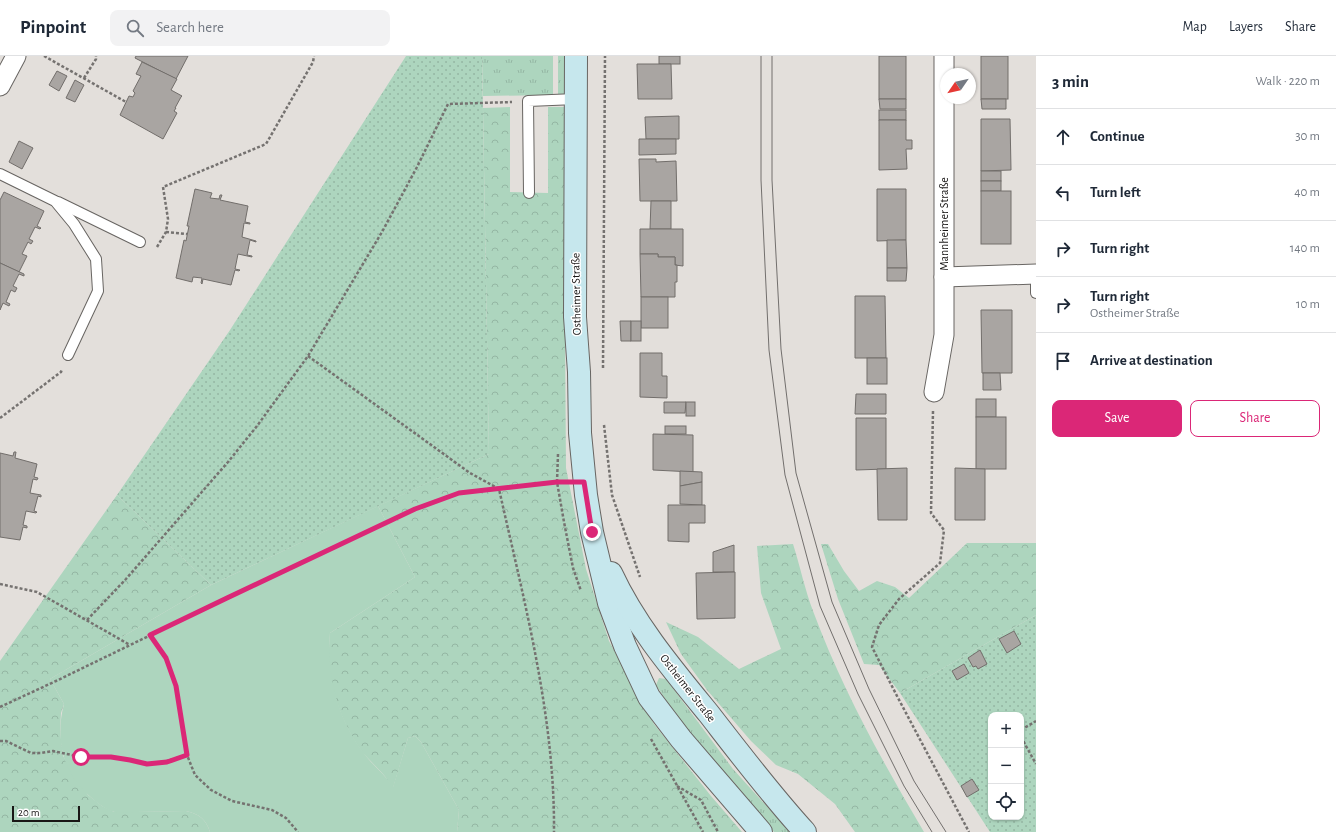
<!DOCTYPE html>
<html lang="en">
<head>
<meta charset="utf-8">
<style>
  :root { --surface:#fff; --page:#f2f2f3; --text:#1f2937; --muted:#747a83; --line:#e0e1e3; --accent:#db2777 }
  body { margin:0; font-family:"Alegreya Sans",sans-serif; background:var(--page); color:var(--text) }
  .controls { position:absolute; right:12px; bottom:12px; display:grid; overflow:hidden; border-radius:8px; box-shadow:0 1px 3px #0004 }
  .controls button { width:36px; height:36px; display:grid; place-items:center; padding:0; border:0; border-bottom:1px solid var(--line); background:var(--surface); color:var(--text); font:20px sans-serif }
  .compass { position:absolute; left:940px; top:12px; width:36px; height:36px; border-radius:50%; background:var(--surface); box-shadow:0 1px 3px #0004; rotate:236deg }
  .scale { position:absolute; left:12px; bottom:10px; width:68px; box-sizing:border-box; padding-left:4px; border:2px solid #191716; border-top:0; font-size:11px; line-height:14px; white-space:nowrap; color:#191716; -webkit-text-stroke:3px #fff; paint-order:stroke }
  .stop { position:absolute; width:12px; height:12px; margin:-9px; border:3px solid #db2777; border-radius:50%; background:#fff }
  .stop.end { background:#db2777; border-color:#fff; box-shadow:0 1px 4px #0008 }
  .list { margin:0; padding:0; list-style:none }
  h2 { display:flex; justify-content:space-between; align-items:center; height:52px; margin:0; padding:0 16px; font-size:17px }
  h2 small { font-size:13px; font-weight:400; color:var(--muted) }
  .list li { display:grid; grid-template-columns:26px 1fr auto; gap:12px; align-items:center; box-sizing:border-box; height:56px; padding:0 16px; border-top:1px solid var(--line) }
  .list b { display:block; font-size:15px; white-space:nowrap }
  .list p { margin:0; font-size:13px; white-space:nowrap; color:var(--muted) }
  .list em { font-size:13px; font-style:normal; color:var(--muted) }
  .actions { display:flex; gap:8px; padding:12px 16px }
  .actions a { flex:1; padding:9px 0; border:1px solid var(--accent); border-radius:8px; text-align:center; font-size:14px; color:var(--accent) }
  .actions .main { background:var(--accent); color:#fff }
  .icon { flex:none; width:22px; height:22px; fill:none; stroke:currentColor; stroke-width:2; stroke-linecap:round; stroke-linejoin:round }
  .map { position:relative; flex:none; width:1036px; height:776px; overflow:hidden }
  header { display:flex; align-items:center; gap:24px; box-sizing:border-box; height:56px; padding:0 20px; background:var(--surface); border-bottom:1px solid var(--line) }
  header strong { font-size:19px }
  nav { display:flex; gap:22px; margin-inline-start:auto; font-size:14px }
  .search { width:280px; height:36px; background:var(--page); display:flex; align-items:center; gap:10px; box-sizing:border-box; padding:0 14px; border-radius:8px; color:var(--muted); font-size:15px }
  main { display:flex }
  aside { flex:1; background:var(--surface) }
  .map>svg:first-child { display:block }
  .grass { fill:url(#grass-tufts) }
  .forest { fill:url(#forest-crowns) }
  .park { fill:#add5be }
  .garden { fill:url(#garden-dots); fill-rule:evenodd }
  .building { fill:#a9a5a2; stroke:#726e6b }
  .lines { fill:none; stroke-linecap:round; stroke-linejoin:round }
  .lane-casing { stroke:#686562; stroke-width:12 }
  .street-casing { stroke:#686562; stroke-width:21 }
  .secondary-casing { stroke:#686562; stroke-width:24 }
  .path { stroke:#757270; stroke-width:2.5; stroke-dasharray:3 2; stroke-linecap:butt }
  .lane { stroke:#fff; stroke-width:10 }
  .street { stroke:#fff; stroke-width:19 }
  .secondary { stroke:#c6e7ed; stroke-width:22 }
  .tram { stroke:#726f6d; stroke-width:1 }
  .route { stroke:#db2777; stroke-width:5 }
  .labels { text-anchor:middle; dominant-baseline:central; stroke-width:3; stroke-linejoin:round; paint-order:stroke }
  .street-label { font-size:12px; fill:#191716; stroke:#fff }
</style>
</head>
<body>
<header>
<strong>Pinpoint</strong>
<div class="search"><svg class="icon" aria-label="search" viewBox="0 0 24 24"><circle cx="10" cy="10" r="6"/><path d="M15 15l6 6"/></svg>Search here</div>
<nav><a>Map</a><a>Layers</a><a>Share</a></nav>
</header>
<main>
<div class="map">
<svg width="1036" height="776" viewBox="0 0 1036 776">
  <defs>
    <pattern id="grass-tufts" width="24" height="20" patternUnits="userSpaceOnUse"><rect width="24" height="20" fill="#add5be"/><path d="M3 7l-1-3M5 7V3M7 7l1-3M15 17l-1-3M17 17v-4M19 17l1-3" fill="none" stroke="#94b6a3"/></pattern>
    <pattern id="forest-crowns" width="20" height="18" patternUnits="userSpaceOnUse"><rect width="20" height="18" fill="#add5be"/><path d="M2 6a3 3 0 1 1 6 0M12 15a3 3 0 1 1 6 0" fill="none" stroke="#94b6a3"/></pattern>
    <pattern id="garden-dots" width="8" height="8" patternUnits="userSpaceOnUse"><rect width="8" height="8" fill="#add5be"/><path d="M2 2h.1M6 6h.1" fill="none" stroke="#94b6a3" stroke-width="1.8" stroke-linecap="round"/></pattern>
  </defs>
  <rect width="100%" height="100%" fill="#e3dfdb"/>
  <g class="grass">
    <path d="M482,0h71v39l-70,1z"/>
    <path d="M558,0h7l-1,39 -6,1z"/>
    <path d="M659,622l7,1 67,90 57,63h-16l-44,-48 -44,-53 -30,-46z"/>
  </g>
  <g class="forest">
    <path d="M510,51v85l38,1v-86h18l-2,88 2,273 20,101 23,72 45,83 57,72 31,36h-285l2,-22 -38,-68 -6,-6 -7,2 -15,50c-4,-5 -7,-11 -11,-15 -6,-7 -13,-13 -19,-20 -17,-23 -29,-52 -33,-80 -2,-13 -1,-27 0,-40l85,-56 -37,-71 111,-52 -6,-346z"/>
    <path d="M117,439l94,90 -161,94 14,25 -3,9 -1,18 3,25 25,39 14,11 12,6 72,-1c13,3 20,8 24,21h-210v-171z"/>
    <path d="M967,487h69v72l-136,78 -21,-28 -15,-1 -26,-65 -17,-55h7l16,27 15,20 18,-10 18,6 14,11z"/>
    <path d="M793,488c7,22 12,46 20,67 29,78 69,150 111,221h-69l-20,-28 -37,-30 -22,-9 -25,-24 -44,-51 -26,-36 -15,-32 32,15 41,32 42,-20 -20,-56 -4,-47z"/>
  </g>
  <path class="park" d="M378,450l37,71 -85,56c-3,43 7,84 33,119 9,13 22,22 30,35l15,-49 7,-2 6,6 38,68 -2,22h-247c-4,-13 -11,-18 -24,-21 -16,0 -33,1 -49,1 -7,0 -15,1 -22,0 -7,-1 -15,-7 -21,-12 -30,-24 -40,-58 -30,-96l-14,-25 161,-94z"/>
  <g class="garden">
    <path d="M406,0h76l7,398 -278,131 -94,-90 113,-165z"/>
    <path d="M1036,559v217h-46l-90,-139zM991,659h30v102h-30z"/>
  </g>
  <g class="building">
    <path d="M136,0h52l-12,23 -41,-21z"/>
    <rect x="659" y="0" width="21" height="8"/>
    <rect x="879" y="0" width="27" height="43"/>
    <rect x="981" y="0" width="27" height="43"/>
    <path d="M142,6l35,17 -6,11 11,6 -1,1 -6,11h1l-2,3 3,2 -14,26 -43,-24 9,-19 4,1 2,-4 -2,-2 8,-15 -5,-2z"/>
    <path d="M637,8h34l1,35h-34z"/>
    <path d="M57,15l10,5 -8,15 -10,-6z"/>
    <path d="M75,24l9,5 -9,17 -9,-4z"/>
    <path d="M879,43h27v10h-26z"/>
    <path d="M981,43h25v10h-24z"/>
    <rect x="879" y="54" width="27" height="10"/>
    <path d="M679,60v23h-33l-1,-22z"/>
    <path d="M981,63h29l1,51 -30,1z"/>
    <path d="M879,64h27v20h6v9h-6l1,20 -28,1z"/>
    <path d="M639,83h37v15l-37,1z"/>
    <path d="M19,85l14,7 -11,21 -13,-7z"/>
    <path d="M639,103h17v3l20,-1 1,40h-37z"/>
    <rect x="981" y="115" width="20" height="10"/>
    <rect x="981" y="125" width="20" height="10"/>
    <path d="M195,133l17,4 -2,5 9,1 1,-4h2l-2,5 28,6 -3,16 5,1v1l-6,-1 -2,14 14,4v1l-6,-2 -3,15 5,1v1l-14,-3 -3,15 5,1 -1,1 -4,-1 -4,15 -28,-6 -1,5 -1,-1 1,-5 -9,-1 -1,5 -16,-4 8,-38 2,1 3,-15h-2z"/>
    <path d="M877,133h29v51l-29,1z"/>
    <rect x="981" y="135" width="30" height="53"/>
    <path d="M4,136l40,19 -7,15 4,2 -1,1 -5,-2 -6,12 4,2 -2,3 -3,-2 -6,12 5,2 -8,16 -19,-9v-63z"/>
    <path d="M651,145h20v28h-21z"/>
    <path d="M640,173h43v37l-8,-1v-8h-17v-3h-18z"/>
    <path d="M887,184h19l1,28h-20z"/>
    <path d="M640,198h18v3h17v8h2v17h-2v15h-34z"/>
    <path d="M0,207l24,11v2l-5,-2 -6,12 4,2 -2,4 -4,-2 -5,12 4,2 -1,2 -6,-3 -3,7z"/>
    <path d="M887,212h20l-1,13h-19z"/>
    <path d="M855,240h30l1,62h-31z"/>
    <rect x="641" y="241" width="27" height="31"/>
    <path d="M981,254h31v63h-30z"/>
    <path d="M620,265h11v20h-10z"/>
    <rect x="631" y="265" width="10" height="20"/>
    <path d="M640,297h22v23h5v22l-27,-1z"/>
    <rect x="867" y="302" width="20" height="26"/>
    <path d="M983,317h17l1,17h-18z"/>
    <path d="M856,338h30v20h-31z"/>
    <rect x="976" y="343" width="20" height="18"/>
    <path d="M664,346h22l-1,11h-21z"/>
    <rect x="686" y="346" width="9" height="14"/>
    <rect x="976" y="361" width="30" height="52"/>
    <path d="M856,362h30v51l-30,1z"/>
    <rect x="665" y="370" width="21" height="8"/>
    <path d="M653,378l40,1v37l-40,-2z"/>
    <path d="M14,396h2l-1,6 22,6 -3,13 4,1 -1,2 -4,-1 -3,14 11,2v2l-3,-1 -4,15 3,1 -1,1 -10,-2 -3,14 4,1v2l-4,-1 -3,13 -20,-3v-84l13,3z"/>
    <path d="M907,412v52h-29l-1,-51z"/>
    <path d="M955,412l30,1v51h-30z"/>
    <path d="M680,415l22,1v10l-22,4z"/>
    <path d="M702,426v23l-22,-1v-18z"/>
    <path d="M668,449h37v18h-16v19l-21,-1z"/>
    <path d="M734,489v27h-21v-20z"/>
    <path d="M735,516v46l-38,1 -1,-46z"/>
    <path d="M1014,575l7,13 -14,9 -8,-14z"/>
    <path d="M980,594l7,14 -9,5 -2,-3 -3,1 -5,-9z"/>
    <path d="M964,608l5,9 -12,7 -5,-9z"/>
    <path d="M972,723l7,11 -12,7 -6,-11z"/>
  </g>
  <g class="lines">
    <defs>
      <g id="lane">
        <path d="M0,118l55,27 19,23 22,35 2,32 -30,64"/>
        <path d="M529,137l-1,-92 48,-2"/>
        <path d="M58,146l82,40"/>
        <path d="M1036,218v19"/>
      </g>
      <g id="street">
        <path d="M0,30l16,-30"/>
        <path d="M944,221l92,-3"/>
        <path d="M934,336l10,-57v-279"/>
      </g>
      <g id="secondary">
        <path d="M576,0l-1,261 4,55 1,61 6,62 6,37 17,71 16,43 24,51 32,42 80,93"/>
        <path d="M611,517c24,52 62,97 98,141 31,40 62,81 96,118"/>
      </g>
    </defs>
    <use href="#lane" class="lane-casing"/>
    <use href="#street" class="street-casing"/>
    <use href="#secondary" class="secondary-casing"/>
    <g class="path">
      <path d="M44,0l82,46"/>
      <path d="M84,22l12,-19v-3"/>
      <path d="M166,176l21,2"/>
      <path d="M157,191l9,-15 2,-13 -5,-32 103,-43 47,-82 1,-6"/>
      <path d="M308,300l162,117 29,16c25,112 56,227 55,343"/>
      <path d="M603,312l2,-312"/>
      <path d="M933,355l-2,102 13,17 -4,33 -41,36 -20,26 -7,22 25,49 72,136"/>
      <path d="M0,362l61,-46 1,-3"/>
      <path d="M604,369l8,70 28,82"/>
      <path d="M558,398l-1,28 7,40 9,46 8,23"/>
      <path d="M0,528l37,8 93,53"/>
      <path d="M87,564l39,-41 102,-117 29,-36 51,-70 74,-124 35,-65 31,-63 64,-2"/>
      <path d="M150,579l15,22 11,29 11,69 8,20 16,15 21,11 40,9 14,8 12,14"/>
      <path d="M0,651l56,-26 171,-83 188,-89 44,-16 99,-11"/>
      <path d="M1021,674l15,-9"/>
      <path d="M1021,681l15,27"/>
      <path d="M651,683l52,93"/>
      <path d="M0,685h6l25,12h10l12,-2 28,6h30l19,3 17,4 20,-3 20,-6"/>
      <path d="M677,730l24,14 17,32"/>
    </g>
    <use href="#lane" class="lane"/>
    <use href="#street" class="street"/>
    <use href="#secondary" class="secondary"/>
    <g class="tram">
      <path d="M761,0v124l8,170 16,125 35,131 38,88 46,92 28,46"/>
      <path d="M772,0v124l9,169 15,124 36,129 37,87 45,92 32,51"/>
    </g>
  </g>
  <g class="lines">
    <path class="route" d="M81,701h30l19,3 17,4 20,-2 20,-7 -11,-69 -10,-28 -16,-23 77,-37 188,-89 44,-16 98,-11h27l8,50"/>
  </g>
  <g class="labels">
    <g class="street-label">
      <text transform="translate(944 168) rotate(-90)">Mannheimer Straße</text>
      <text transform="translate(576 238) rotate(-91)">Ostheimer Straße</text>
      <text transform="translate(688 632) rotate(52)">Ostheimer Straße</text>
    </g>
  </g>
</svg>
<div class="controls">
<button>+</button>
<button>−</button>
<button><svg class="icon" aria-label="locate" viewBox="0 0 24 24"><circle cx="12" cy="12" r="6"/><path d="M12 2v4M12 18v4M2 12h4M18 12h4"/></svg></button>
</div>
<svg class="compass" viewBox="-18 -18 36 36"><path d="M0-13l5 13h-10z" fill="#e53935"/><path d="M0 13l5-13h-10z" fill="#747a83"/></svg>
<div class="scale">20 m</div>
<div class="stop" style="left:81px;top:701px"></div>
<div class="stop end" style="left:592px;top:476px"></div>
</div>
<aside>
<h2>3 min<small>Walk · 220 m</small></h2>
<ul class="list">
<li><svg class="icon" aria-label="ahead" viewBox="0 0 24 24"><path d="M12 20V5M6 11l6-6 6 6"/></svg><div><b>Continue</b></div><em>30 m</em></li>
<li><svg class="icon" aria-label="left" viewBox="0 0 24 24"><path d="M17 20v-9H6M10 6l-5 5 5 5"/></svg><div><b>Turn left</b></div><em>40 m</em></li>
<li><svg class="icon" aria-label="right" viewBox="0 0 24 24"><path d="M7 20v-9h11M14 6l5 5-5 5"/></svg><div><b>Turn right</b></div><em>140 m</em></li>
<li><svg class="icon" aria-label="right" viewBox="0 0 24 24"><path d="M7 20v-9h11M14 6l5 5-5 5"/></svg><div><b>Turn right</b><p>Ostheimer Straße</p></div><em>10 m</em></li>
<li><svg class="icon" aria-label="arrive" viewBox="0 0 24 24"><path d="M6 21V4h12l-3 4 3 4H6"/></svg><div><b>Arrive at destination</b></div></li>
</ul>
<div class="actions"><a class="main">Save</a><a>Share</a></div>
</aside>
</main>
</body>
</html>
